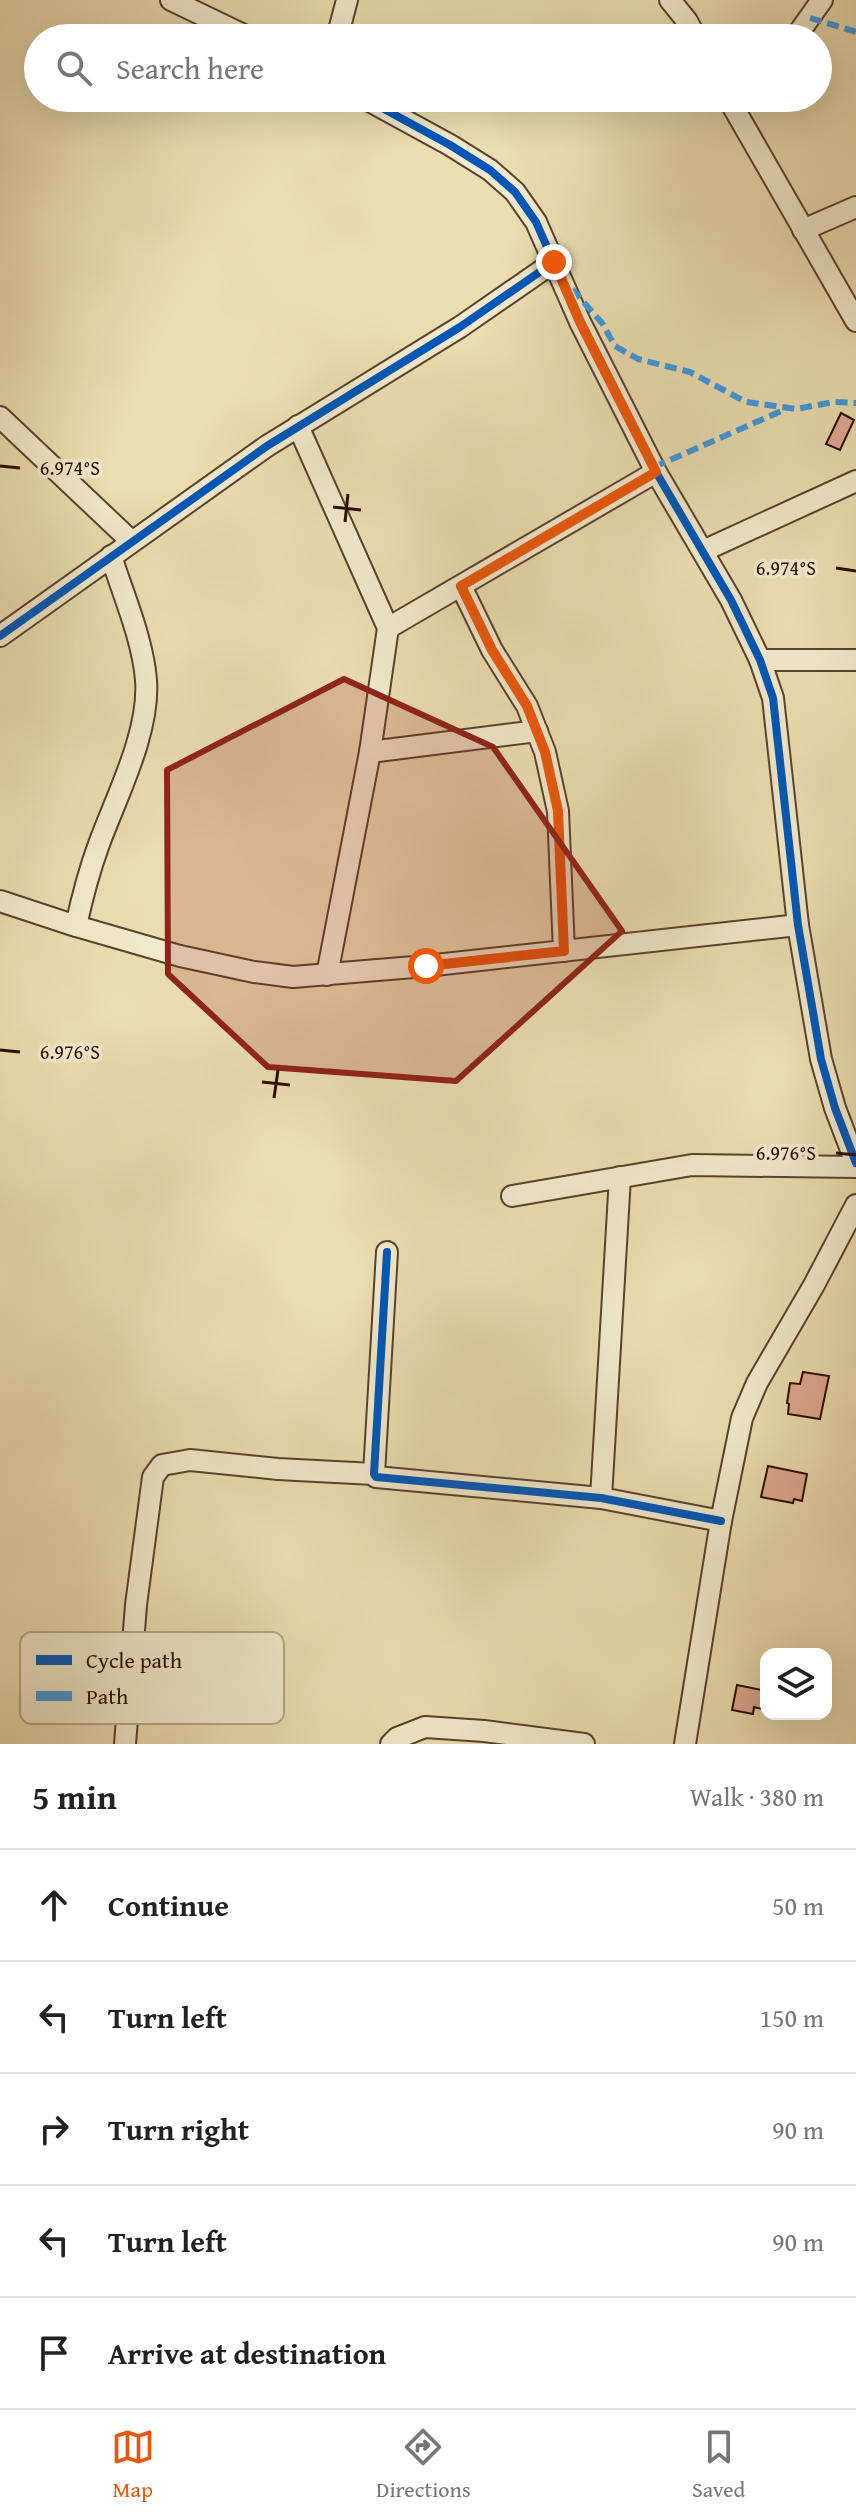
<!DOCTYPE html>
<html lang="en">
<head>
<meta charset="utf-8">
<style>
  :root { --surface:#fff; --page:#f2f2f2; --text:#222; --muted:#767676; --line:#e0e0e0; --accent:#ea580c }
  body { margin:0; font-family:"Gentium Book Plus",serif; background:var(--page); color:var(--text) }
  .controls { position:absolute; right:24px; bottom:24px; display:grid; overflow:hidden; border-radius:16px; box-shadow:0 8px 32px #0002 }
  .controls button { width:72px; height:72px; display:grid; place-items:center; padding:0; border:0; border-bottom:2px solid var(--line); background:var(--surface); color:var(--text); font:40px sans-serif }
  .stop { position:absolute; width:24px; height:24px; margin:-18px; border:6px solid #ea580c; border-radius:50%; background:#fff }
  .stop.end { background:#ea580c; border-color:#fff; box-shadow:0 2px 8px #0008 }
  .list { margin:0; padding:0; list-style:none }
  h2 { display:flex; justify-content:space-between; align-items:center; height:104px; margin:0; padding:0 32px; font-size:34px }
  h2 small { font-size:26px; font-weight:400; color:var(--muted) }
  .list li { display:grid; grid-template-columns:52px 1fr auto; gap:24px; align-items:center; box-sizing:border-box; height:112px; padding:0 32px; border-top:2px solid var(--line) }
  .list b { display:block; font-size:30px; white-space:nowrap }
  .list em { font-size:26px; font-style:normal; color:var(--muted) }
  .icon { flex:none; width:44px; height:44px; fill:none; stroke:currentColor; stroke-width:2; stroke-linecap:round; stroke-linejoin:round }
  .map { position:relative; flex:none; width:856px; height:1744px; overflow:hidden }
  .search { position:absolute; background:var(--surface); box-shadow:0 8px 32px #0002; left:24px; right:24px; top:24px; height:88px; display:flex; align-items:center; gap:20px; box-sizing:border-box; padding:0 28px; border-radius:44px; color:var(--muted); font-size:30px }
  .sheet { height:664px; background:var(--surface) }
  nav { display:flex; justify-content:space-around; align-items:center; box-sizing:border-box; height:112px; border-top:2px solid var(--line); background:var(--surface); font-size:22px; color:var(--muted) }
  nav a { display:grid; justify-items:center; gap:4px }
  nav .on { color:var(--accent) }
  .map>svg:first-child { display:block }
  .building { fill:#e0a992; stroke:#2a0c01; stroke-width:2 }
  .lines { fill:none; stroke-linecap:round; stroke-linejoin:round }
  .minor-casing { stroke:#5a402d; stroke-width:24 }
  .minor { stroke:#f1e9cc; stroke-width:20 }
  .quiet { stroke:#3d99dd; stroke-width:6; stroke-dasharray:12 6; stroke-linecap:butt }
  .cycleway-casing { stroke:#f1e9cc; stroke-width:13 }
  .cycleway { stroke:#0057b8; stroke-width:8 }
  .route { stroke:#ea580c; stroke-width:10 }
  .marked { fill:#8f2418; fill-opacity:0.2; stroke:#8f2418; stroke-width:6; stroke-linejoin:round }
  .ticks { fill:none; stroke:#2a0c01; stroke-width:3 }
  .key { fill:#f1e9cc; stroke:#b5a78f; stroke-width:2 }
  .key-label { font-size:22px; fill:#2a0c01 }
  .ticks-label { font-size:20px; text-anchor:middle; fill:#2a0c01; stroke:#f1e9cc; stroke-width:7; stroke-linejoin:round; paint-order:stroke }
</style>
</head>
<body>
<div class="map">
<svg width="856" height="1744" viewBox="0 0 856 1744">
  <rect width="100%" height="100%" fill="#eaddb0"/>
  <filter id="stains"><feTurbulence type="fractalNoise" baseFrequency=".0025" numOctaves="4"/><feColorMatrix values="0 0 0 0 .2 0 0 0 0 .09 0 0 0 0 .02 0 0 0 .5 -.17"/></filter>
  <radialGradient id="worn" r=".72"><stop offset=".6" stop-color="#630" stop-opacity="0"/><stop offset="1" stop-color="#630" stop-opacity=".3"/></radialGradient>
  <g class="building">
    <path d="M841,413l13,7 -14,30 -14,-6z"/>
    <path d="M803,1372l26,4 -9,43 -32,-5 1,-10 -2,-1 3,-20 10,1z"/>
    <path d="M768,1466l39,8 -5,27 -8,-2 -1,4 -32,-6z"/>
    <path d="M737,1685l29,6v19l-12,-3 -1,7 -21,-4z"/>
  </g>
  <g class="lines">
    <defs>
      <g id="minor">
        <path d="M171,0l79,38"/>
        <path d="M670,0l17,21 9,17"/>
        <path d="M337,38l10,-38"/>
        <path d="M795,38l27,-38"/>
        <path d="M364,98l86,47 40,25 25,22 21,30 44,100 76,150 75,128 29,60 13,38 25,227 23,134 14,49 21,55"/>
        <path d="M728,98l128,223"/>
        <path d="M803,230l53,-23"/>
        <path d="M0,417l131,124"/>
        <path d="M298,426l90,202 -18,124 -43,223"/>
        <path d="M703,551l153,-70"/>
        <path d="M461,586l31,64 35,56 18,46 13,59 6,140"/>
        <path d="M388,628l268,-156"/>
        <path d="M0,636l267,-190 193,-119 94,-65"/>
        <path d="M760,660h96"/>
        <path d="M370,752l167,-21"/>
        <path d="M0,901l76,25 104,30 74,16 39,5 133,-11 372,-41"/>
        <path d="M76,926c6,-28 13,-55 23,-82 18,-49 51,-112 47,-164 -3,-40 -23,-86 -35,-124"/>
        <path d="M512,1196l180,-31 164,2"/>
        <path d="M387,1252l-13,222 2,3 225,21 120,23"/>
        <path d="M601,1498l19,-321"/>
        <path d="M125,1744l11,-139 17,-128 9,-12 28,-5 88,9 96,5"/>
        <path d="M391,1744l6,-6 28,-11 59,4 100,13"/>
        <path d="M685,1744l36,-223 21,-103 15,-35 57,-98 42,-80"/>
      </g>
    </defs>
    <use href="#minor" class="minor-casing"/>
    <use href="#minor" class="minor"/>
    <g class="quiet">
      <path d="M810,18l46,14"/>
      <path d="M572,289l30,34 13,23 23,13 52,13 56,30 50,7 38,-7 22,1"/>
      <path d="M654,467l132,-58"/>
    </g>
    <defs>
      <g id="cycleway">
        <path d="M364,98l86,47 40,25 25,22 21,30 44,100 76,150 75,128 29,60 13,38 25,227 23,134 14,49 21,55"/>
        <path d="M0,636l267,-190 193,-119 94,-65"/>
        <path d="M387,1252l-13,222 2,3 225,21 120,23"/>
      </g>
    </defs>
    <use href="#cycleway" class="cycleway-casing"/>
    <use href="#cycleway" class="cycleway"/>
  </g>
  <g class="lines">
    <path class="route" d="M426,966l138,-15 -6,-140 -13,-59 -18,-46 -35,-56 -31,-64 195,-114 -76,-150 -26,-60"/>
  </g>
  <path class="marked" d="M344,679l149,68 129,184 -166,150 -188,-14 -100,-93 -1,-204z"/>
  <path class="ticks" d="M0,466l20,2M333,507l28,3M345,522l3,-28M836,568l20,3M0,1050l20,2M262,1082l28,3M274,1098l4,-28M836,1153l20,2"/>
  <rect x="20" y="1632" width="264" height="92" rx="12" class="key"/>
  <rect x="36" y="1655" width="36" height="10" fill="#0057b8"/>
  <rect x="36" y="1691" width="36" height="10" fill="#3d99dd"/>
  <g class="key-label">
    <text x="86" y="1668">Cycle path</text>
    <text x="86" y="1704">Path</text>
  </g>
  <g class="ticks-label">
    <text x="70" y="475">6.974°S</text>
    <text x="786" y="575">6.974°S</text>
    <text x="70" y="1059">6.976°S</text>
    <text x="786" y="1160">6.976°S</text>
  </g>
  <rect width="100%" height="100%" filter="url(#stains)"/>
  <rect width="100%" height="100%" fill="url(#worn)"/>
</svg>
<div class="controls">
<button><svg class="icon" aria-label="layers" viewBox="0 0 24 24"><path d="M12 4l9 5-9 5-9-5zM3 14l9 5 9-5"/></svg></button>
</div>
<div class="stop" style="left:426px;top:966px"></div>
<div class="stop end" style="left:554px;top:262px"></div>
<div class="search"><svg class="icon" aria-label="search" viewBox="0 0 24 24"><circle cx="10" cy="10" r="6"/><path d="M15 15l6 6"/></svg>Search here</div>
</div>
<section class="sheet">
<h2>5 min<small>Walk · 380 m</small></h2>
<ul class="list">
<li><svg class="icon" aria-label="ahead" viewBox="0 0 24 24"><path d="M12 20V5M6 11l6-6 6 6"/></svg><div><b>Continue</b></div><em>50 m</em></li>
<li><svg class="icon" aria-label="left" viewBox="0 0 24 24"><path d="M17 20v-9H6M10 6l-5 5 5 5"/></svg><div><b>Turn left</b></div><em>150 m</em></li>
<li><svg class="icon" aria-label="right" viewBox="0 0 24 24"><path d="M7 20v-9h11M14 6l5 5-5 5"/></svg><div><b>Turn right</b></div><em>90 m</em></li>
<li><svg class="icon" aria-label="left" viewBox="0 0 24 24"><path d="M17 20v-9H6M10 6l-5 5 5 5"/></svg><div><b>Turn left</b></div><em>90 m</em></li>
<li><svg class="icon" aria-label="arrive" viewBox="0 0 24 24"><path d="M6 21V4h12l-3 4 3 4H6"/></svg><div><b>Arrive at destination</b></div></li>
</ul>
</section>
<nav>
<a class="on"><svg class="icon" aria-label="map" viewBox="0 0 24 24"><path d="M3 6l6-2 6 2 6-2v14l-6 2-6-2-6 2zM9 4v14M15 6v14"/></svg>Map</a>
<a><svg class="icon" aria-label="directions" viewBox="0 0 24 24"><path d="M12 3l9 9-9 9-9-9zM9 14v-3h6M13 9l2 2-2 2"/></svg>Directions</a>
<a><svg class="icon" aria-label="saved" viewBox="0 0 24 24"><path d="M7 4h10v16l-5-4-5 4z"/></svg>Saved</a>
</nav>
</body>
</html>
